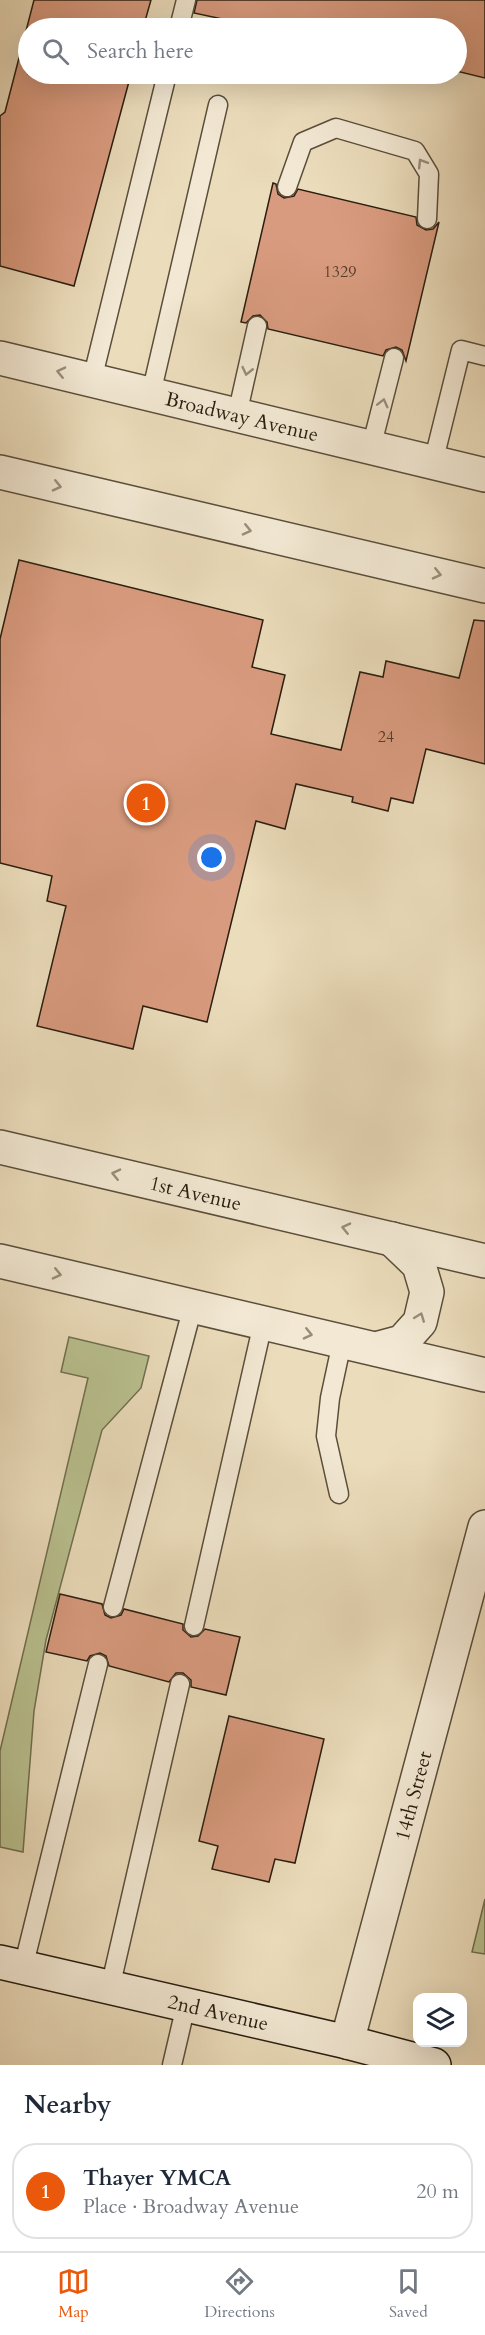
<!DOCTYPE html>
<html lang="en">
<head>
<meta charset="utf-8">
<style>
  :root { --surface:#fff; --page:#f6f6f7; --text:#1f2937; --muted:#747a83; --line:#e0e1e3; --accent:#ea580c }
  body { margin:0; font-family:Cardo,serif; background:var(--page); color:var(--text) }
  .controls { position:absolute; right:18px; bottom:18px; display:grid; overflow:hidden; border-radius:12px; box-shadow:0 6px 24px #0002 }
  .controls button { width:54px; height:54px; display:grid; place-items:center; padding:0; border:0; border-bottom:2px solid var(--line); background:var(--surface); color:var(--text); font:30px sans-serif }
  .you { position:absolute; left:212px; top:858px; width:21px; height:21px; margin:-15px; border:4px solid #fff; border-radius:50%; background:#1a73e8; box-shadow:0 0 0 9px #1a73e833 }
  .badge { display:grid; place-items:center; width:39px; height:39px; border-radius:50%; background:var(--accent); color:#fff; font-size:20px; font-weight:700 }
  .pin { position:absolute; translate:-50% -50%; border:3px solid #fff; box-shadow:0 2px 6px #0006 }
  .list { margin:0; padding:0; list-style:none }
  h2 { display:flex; justify-content:space-between; align-items:center; height:78px; margin:0; padding:0 24px; font-size:26px }
  h2 small { font-size:20px; font-weight:400; color:var(--muted) }
  .list li { display:grid; grid-template-columns:39px 1fr auto; gap:18px; align-items:center; box-sizing:border-box; height:96px; margin:0 12px 12px; padding:0 12px; border:2px solid var(--line); border-radius:24px }
  .list b { display:block; font-size:22px; white-space:nowrap }
  .list p { margin:0; font-size:20px; white-space:nowrap; color:var(--muted) }
  .list em { font-size:20px; font-style:normal; color:var(--muted) }
  .icon { flex:none; width:33px; height:33px; fill:none; stroke:currentColor; stroke-width:2; stroke-linecap:round; stroke-linejoin:round }
  .map { position:relative; flex:none; width:485px; height:2065px; overflow:hidden }
  .search { position:absolute; background:var(--surface); box-shadow:0 6px 24px #0002; left:18px; right:18px; top:18px; height:66px; display:flex; align-items:center; gap:15px; box-sizing:border-box; padding:0 21px; border-radius:33px; color:var(--muted); font-size:22px }
  .sheet { height:186px; background:var(--surface) }
  nav { display:flex; justify-content:space-around; align-items:center; box-sizing:border-box; height:84px; border-top:2px solid var(--line); background:var(--surface); font-size:16px; color:var(--muted) }
  nav a { display:grid; justify-items:center; gap:3px }
  nav .on { color:var(--accent) }
  .map>svg:first-child { display:block }
  .green { fill:#b9c08f; stroke:#716f50; stroke-width:1.5 }
  .building { fill:#d99b7f; stroke:#291e10; stroke-width:1.5 }
  .lines { fill:none; stroke-linecap:round; stroke-linejoin:round }
  .service-casing { stroke:#5a4e3b; stroke-width:21 }
  .minor-casing { stroke:#5a4e3b; stroke-width:36 }
  .secondary-casing { stroke:#291e10; stroke-width:36 }
  .service { stroke:#f2e8d3; stroke-width:18 }
  .minor { stroke:#f2e8d3; stroke-width:33 }
  .secondary { stroke:#f2e8d3; stroke-width:33 }
  .oneway { stroke:#988d7b }
  .labels { text-anchor:middle; dominant-baseline:central; stroke-width:4.5; stroke-linejoin:round; paint-order:stroke }
  .number-label { font-size:16px; fill:#553d2c }
  .street-label { font-size:20px; fill:#291e10; stroke:#f2e8d3 }
</style>
</head>
<body>
<div class="map">
<svg width="485" height="2065" viewBox="0 0 485 2065">
  <rect width="100%" height="100%" fill="#ebdcbb"/>
  <filter id="stains"><feTurbulence type="fractalNoise" baseFrequency=".00333" numOctaves="4"/><feColorMatrix values="0 0 0 0 .2 0 0 0 0 .09 0 0 0 0 .02 0 0 0 .5 -.17"/></filter>
  <radialGradient id="worn" r=".72"><stop offset=".6" stop-color="#630" stop-opacity="0"/><stop offset="1" stop-color="#630" stop-opacity=".3"/></radialGradient>
  <g class="green">
    <path d="M69,1337l80,19 -8,32 -39,42 -56,210 -12,71 -11,141 -23,-5v-96l88,-373 -27,-6z"/>
    <path d="M485,1899v55l-13,-2z"/>
  </g>
  <g class="building">
    <path d="M34,0h117l-8,28h-115v46h103l-57,212 -74,-20v-150l5,-4z"/>
    <path d="M197,0h288v78l-29,-7v-43h-192l-70,-15z"/>
    <path d="M273,183l3,1 2,10 6,4 10,-2 4,-7 118,28 1,8 9,5 7,-1 6,-7 -33,139 -4,-11 -6,-3 -10,3 -3,6 -115,-27 -1,-7 -7,-7 -7,1 -7,7 -5,-1z"/>
    <path d="M19,560l244,60 -11,47 33,8 -14,59 70,16 19,-78 23,5 3,-16 73,17 15,-58 11,1v143l-59,-15 -13,54 -22,-5 -3,13 -36,-9 1,-5 -57,-13 -11,45 -29,-8 -49,201 -64,-16 -10,43 -96,-23 29,-120 -19,-5 5,-25 -52,-13v-224z"/>
    <path d="M60,1594l42,10 3,11 6,3 10,-3 3,-6 59,15v6l8,7 7,-1 7,-7 35,8 -14,58 -35,-8v-7l-8,-7h-7l-7,9 -60,-16 -3,-10 -6,-3 -10,3 -3,5 -41,-9z"/>
    <path d="M229,1716l95,23 -29,124 -20,-4 -6,23 -57,-13 6,-23 -19,-5z"/>
  </g>
  <g class="lines">
    <defs>
      <g id="service">
        <path d="M179,28l7,-28"/>
        <path d="M287,187l16,-45 33,-14 79,23 14,23 -2,45"/>
        <path d="M92,380l75,-306"/>
        <path d="M151,394l67,-289"/>
        <path d="M237,415l20,-89"/>
        <path d="M371,448l23,-90"/>
        <path d="M433,463l28,-113 24,6"/>
        <path d="M339,1494l-13,-58 4,-38 12,-56"/>
        <path d="M113,1607l80,-301"/>
        <path d="M194,1626l69,-303"/>
        <path d="M23,1968l75,-304"/>
        <path d="M110,1988l70,-304"/>
        <path d="M172,2065l14,-60"/>
      </g>
      <g id="minor">
        <path id="s1" d="M0,358l485,117"/>
        <path d="M0,472l485,114"/>
        <path id="s2" d="M0,1147l485,114"/>
        <path d="M0,1261l485,114"/>
        <path d="M376,1349l26,-7 18,-20 7,-30 -8,-27 -27,-26"/>
        <path id="s3" d="M347,2042l138,-515"/>
      </g>
      <g id="secondary">
        <path id="s4" d="M0,1962l347,80 87,23"/>
      </g>
    </defs>
    <use href="#service" class="service-casing"/>
    <use href="#minor" class="minor-casing"/>
    <use href="#secondary" class="secondary-casing"/>
    <use href="#service" class="service"/>
    <use href="#minor" class="minor"/>
    <use href="#secondary" class="secondary"/>
  </g>
  <defs><path id="oneway-chevron" d="M-2-3.5L2.5 0L-2 3.5" fill="none" stroke-width="1.6" stroke-linecap="round" stroke-linejoin="round" transform="scale(1.5)"/></defs>
  <g class="oneway">
    <use href="#oneway-chevron" transform="translate(422 163) rotate(-122)"/>
    <use href="#oneway-chevron" transform="translate(247 371) rotate(103)"/>
    <use href="#oneway-chevron" transform="translate(61 372) rotate(-167)"/>
    <use href="#oneway-chevron" transform="translate(383 403) rotate(-76)"/>
    <use href="#oneway-chevron" transform="translate(57 486) rotate(13)"/>
    <use href="#oneway-chevron" transform="translate(247 530) rotate(13)"/>
    <use href="#oneway-chevron" transform="translate(437 574) rotate(13)"/>
    <use href="#oneway-chevron" transform="translate(116 1174) rotate(-167)"/>
    <use href="#oneway-chevron" transform="translate(346 1228) rotate(-167)"/>
    <use href="#oneway-chevron" transform="translate(57 1274) rotate(13)"/>
    <use href="#oneway-chevron" transform="translate(420 1317) rotate(-69)"/>
    <use href="#oneway-chevron" transform="translate(308 1334) rotate(13)"/>
  </g>
  <g class="labels">
    <g class="number-label">
      <text x="340" y="272">1329</text>
      <text x="386" y="737">24</text>
    </g>
    <g class="street-label">
      <text stroke="none"><textPath href="#s1" startOffset="249">Broadway Avenue</textPath></text>
      <text stroke="none"><textPath href="#s2" startOffset="201">1st Avenue</textPath></text>
      <text stroke="none"><textPath href="#s3" startOffset="255">14th Street</textPath></text>
      <text stroke="none"><textPath href="#s4" startOffset="224">2nd Avenue</textPath></text>
    </g>
  </g>
  <rect width="100%" height="100%" filter="url(#stains)"/>
  <rect width="100%" height="100%" fill="url(#worn)"/>
</svg>
<div class="controls">
<button><svg class="icon" aria-label="layers" viewBox="0 0 24 24"><path d="M12 4l9 5-9 5-9-5zM3 14l9 5 9-5"/></svg></button>
</div>
<div class="you"></div>
<div class="pin badge" style="left:146px;top:803px">1</div>
<div class="search"><svg class="icon" aria-label="search" viewBox="0 0 24 24"><circle cx="10" cy="10" r="6"/><path d="M15 15l6 6"/></svg>Search here</div>
</div>
<section class="sheet">
<h2>Nearby<small></small></h2>
<ul class="list">
<li><span class="badge">1</span><div><b>Thayer YMCA</b><p>Place · Broadway Avenue</p></div><em>20 m</em></li>
</ul>
</section>
<nav>
<a class="on"><svg class="icon" aria-label="map" viewBox="0 0 24 24"><path d="M3 6l6-2 6 2 6-2v14l-6 2-6-2-6 2zM9 4v14M15 6v14"/></svg>Map</a>
<a><svg class="icon" aria-label="directions" viewBox="0 0 24 24"><path d="M12 3l9 9-9 9-9-9zM9 14v-3h6M13 9l2 2-2 2"/></svg>Directions</a>
<a><svg class="icon" aria-label="saved" viewBox="0 0 24 24"><path d="M7 4h10v16l-5-4-5 4z"/></svg>Saved</a>
</nav>
</body>
</html>
